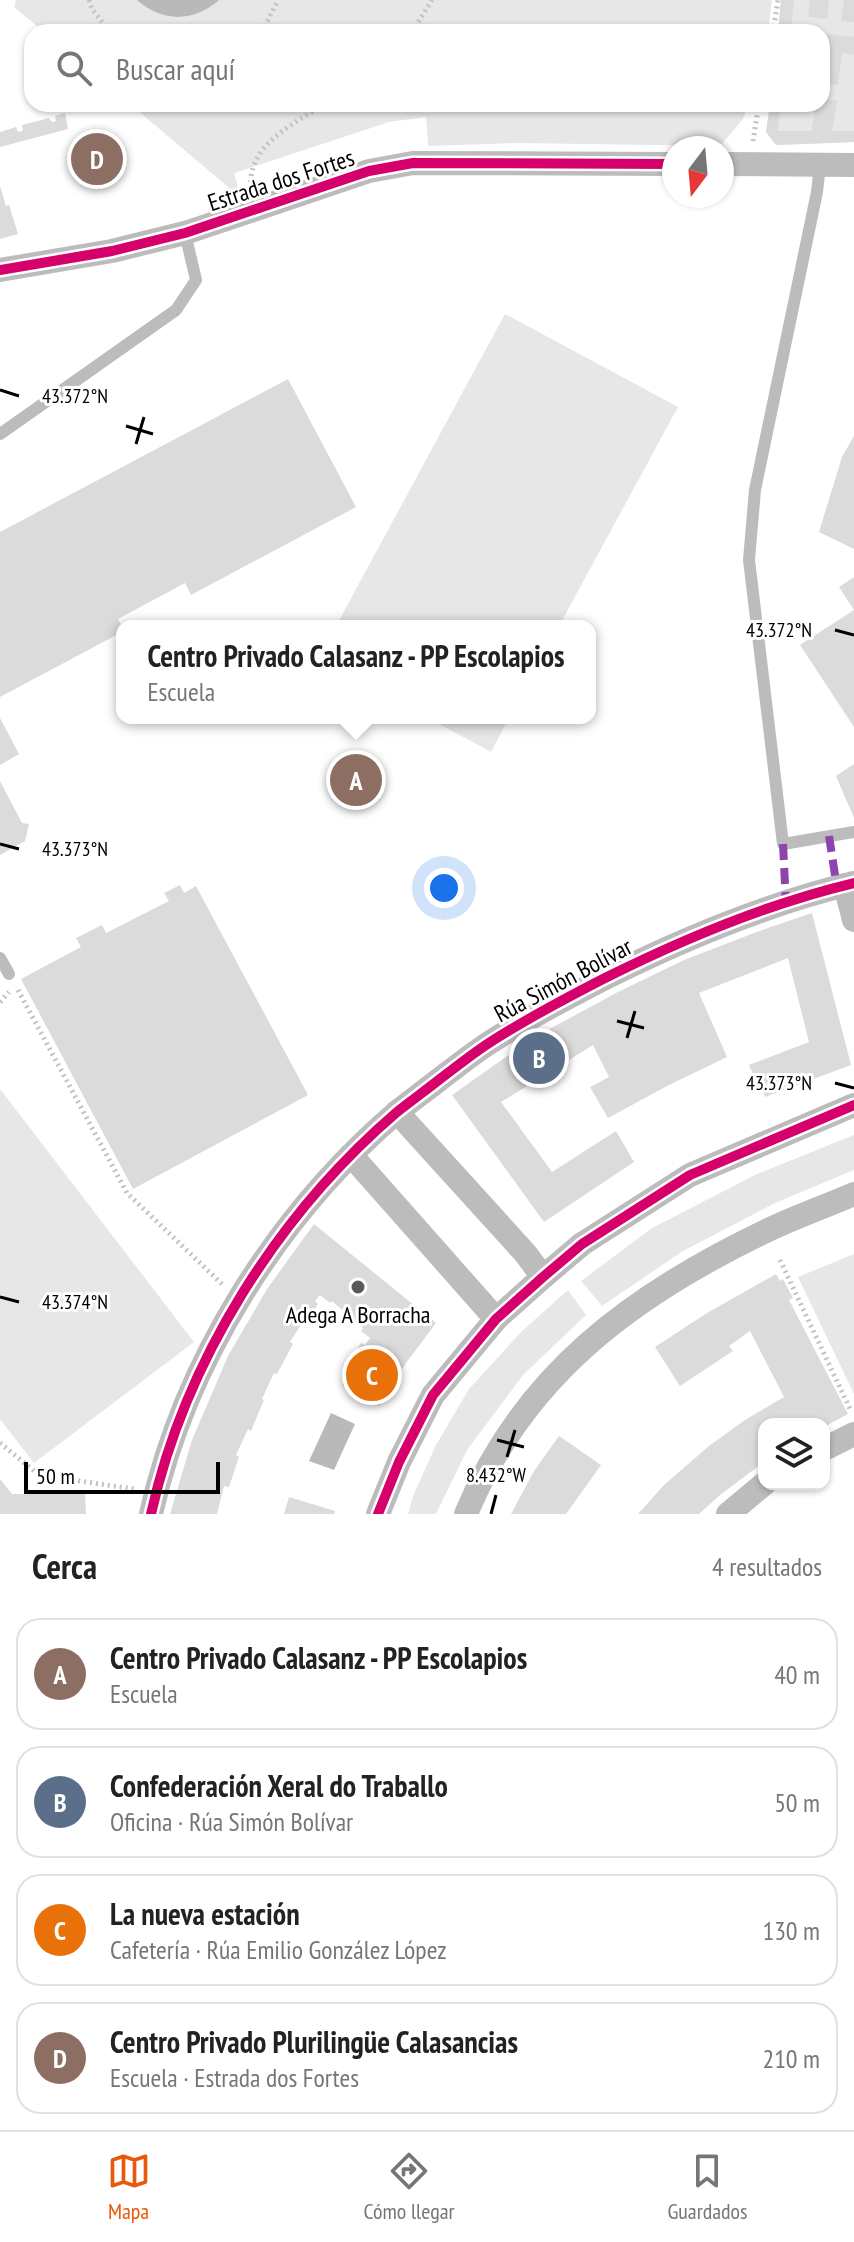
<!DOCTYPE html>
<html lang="es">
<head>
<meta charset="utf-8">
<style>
  :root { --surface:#fff; --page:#f6f6f6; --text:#222; --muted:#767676; --line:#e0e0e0; --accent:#ea580c }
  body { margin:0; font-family:"PT Sans Narrow",sans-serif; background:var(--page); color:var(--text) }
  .controls { position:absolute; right:24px; bottom:24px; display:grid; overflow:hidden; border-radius:16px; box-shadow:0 2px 6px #0004 }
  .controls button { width:72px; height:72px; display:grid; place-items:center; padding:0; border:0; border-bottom:2px solid var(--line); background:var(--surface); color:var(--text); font:40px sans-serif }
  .compass { position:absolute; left:662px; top:136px; width:72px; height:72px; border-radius:50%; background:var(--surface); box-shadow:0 2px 6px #0004; rotate:196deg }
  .scale { position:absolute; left:24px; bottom:20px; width:196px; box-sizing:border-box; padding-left:8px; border:4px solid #000; border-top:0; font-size:22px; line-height:28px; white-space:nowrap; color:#000; -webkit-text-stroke:6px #fff; paint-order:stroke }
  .you { position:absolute; left:444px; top:888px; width:28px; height:28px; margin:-20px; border:6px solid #fff; border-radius:50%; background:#1a73e8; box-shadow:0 0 0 12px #1a73e833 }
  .badge { display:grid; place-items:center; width:52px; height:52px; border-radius:50%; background:var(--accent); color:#fff; font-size:26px; font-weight:700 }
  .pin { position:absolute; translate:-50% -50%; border:4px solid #fff; box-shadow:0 2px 8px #0006 }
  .popup { position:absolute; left:116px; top:620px; width:480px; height:104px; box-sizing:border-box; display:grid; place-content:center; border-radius:16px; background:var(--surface); filter:drop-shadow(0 2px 6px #0005); font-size:26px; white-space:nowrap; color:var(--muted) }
  .popup b { font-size:30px; color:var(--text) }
  .popup::after { content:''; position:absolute; left:50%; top:100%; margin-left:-16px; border:16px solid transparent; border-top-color:var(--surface) }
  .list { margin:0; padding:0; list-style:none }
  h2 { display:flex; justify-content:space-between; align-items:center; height:104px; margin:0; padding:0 32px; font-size:34px }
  h2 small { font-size:26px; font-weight:400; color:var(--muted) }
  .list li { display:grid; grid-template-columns:52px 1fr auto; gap:24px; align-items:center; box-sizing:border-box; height:112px; margin:0 16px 16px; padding:0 16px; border:2px solid var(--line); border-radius:24px }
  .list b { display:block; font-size:30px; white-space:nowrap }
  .list p { margin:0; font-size:26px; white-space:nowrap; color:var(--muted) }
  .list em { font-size:26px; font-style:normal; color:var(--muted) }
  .icon { flex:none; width:44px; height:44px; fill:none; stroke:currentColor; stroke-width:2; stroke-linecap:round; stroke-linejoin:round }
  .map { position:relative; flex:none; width:854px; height:1514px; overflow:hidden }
  .search { position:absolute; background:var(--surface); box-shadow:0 2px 6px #0004; left:24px; right:24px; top:24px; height:88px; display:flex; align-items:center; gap:20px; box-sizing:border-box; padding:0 28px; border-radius:24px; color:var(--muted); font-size:30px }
  .sheet { height:616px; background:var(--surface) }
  nav { display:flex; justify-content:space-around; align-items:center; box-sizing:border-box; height:112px; border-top:2px solid var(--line); background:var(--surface); font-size:22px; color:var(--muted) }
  nav a { display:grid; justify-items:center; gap:4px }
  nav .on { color:var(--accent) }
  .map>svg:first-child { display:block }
  .green { fill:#e7e7e7 }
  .water { fill:#b9b9b9 }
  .building { fill:#dbdbdb }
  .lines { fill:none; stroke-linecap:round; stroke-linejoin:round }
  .path { stroke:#c2c2c2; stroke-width:5; stroke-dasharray:2 4; stroke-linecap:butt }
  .lane { stroke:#bcbcbc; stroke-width:12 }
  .street { stroke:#bcbcbc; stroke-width:24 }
  .quiet { stroke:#8e44ad; stroke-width:8; stroke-dasharray:16 8; stroke-linecap:butt }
  .cycleway-casing { stroke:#fff; stroke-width:15 }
  .cycleway { stroke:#d6006c; stroke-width:10 }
  .ticks { fill:none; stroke:#000; stroke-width:3 }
  .poi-dot { fill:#595959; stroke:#fff; stroke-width:3 }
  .labels { text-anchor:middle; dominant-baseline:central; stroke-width:6; stroke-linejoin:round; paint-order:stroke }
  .street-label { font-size:24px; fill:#000; stroke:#fff }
  .poi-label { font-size:24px; fill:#000; stroke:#fff }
  .ticks-label { font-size:20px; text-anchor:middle; fill:#000; stroke:#fff; stroke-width:6; stroke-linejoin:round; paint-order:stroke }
</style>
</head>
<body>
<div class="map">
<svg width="854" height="1514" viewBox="0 0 854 1514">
  <rect width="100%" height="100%" fill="#fff"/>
  <g class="green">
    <path d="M16,0h756l-4,32h-724l-30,-25z"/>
    <path d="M781,0h73v142l-78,3 -10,-13 4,-28h52v-72h-44z"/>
    <path d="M130,104h618l-5,15 -23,27 -203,-3 -89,3 -2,-29 -37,5 -155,51 7,25z"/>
    <path d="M505,314l173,93 -119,219h-223z"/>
    <path d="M428,718h81l-18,34z"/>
    <path d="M0,1089l194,253 -160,121 -34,-44z"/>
    <path d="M854,1135v35l-79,33 -92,48 -81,55 -21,-25 71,-53 105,-54z"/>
    <path d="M854,1254v140l-56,-117z"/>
    <path d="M568,1290l18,25 -63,60 -56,75 -31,64h-28l5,-18 23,-51 33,-56 53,-58z"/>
  </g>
  <g class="water">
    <path d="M137,0h82c-25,22 -56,23 -82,0z"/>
    <path d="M331,1413l24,11 -21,46 -25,-9z"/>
  </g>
  <g class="building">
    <path d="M781,0h13l-3,29 6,1v2h-19z"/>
    <path d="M810,0h19l-2,19 -19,-2z"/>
    <path d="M844,0h10v22l-13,-1z"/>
    <path d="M822,33l32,4v18l-12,-2 -4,32 -16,-2z"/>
    <path d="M822,99l15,2 -5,30h22v11l-78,3 -10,-13 4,-28h10l-2,27h33l5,-27h6z"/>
    <path d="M65,113l3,16 -68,18v-15l16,-5 2,5 5,-1 -1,-6 27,-7 3,4 4,-1 -1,-5z"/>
    <path d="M0,186l6,20 3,-1 9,29 -18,5z"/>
    <path d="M288,379l68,128 -165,88 -6,-12 -67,36 4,7v6l-122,65v-165z"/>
    <path d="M854,436v113l-35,-17 23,-75z"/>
    <path d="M854,577v33l-15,-23z"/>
    <path d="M854,610v117l-54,-82z"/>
    <path d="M0,718l19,36 -19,11z"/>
    <path d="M854,764v54l-18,-42z"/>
    <path d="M0,781l22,42 7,1 -4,17 -25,14z"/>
    <path d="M180,885l4,8 12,-7 112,209 -175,94 -112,-210 60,-32 -5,-9 26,-13 4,8 63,-32 -5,-8z"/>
    <path d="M812,913l39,152 -86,32 -4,-11 -2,1 -10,-22 60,-23 -21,-84 -89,35 28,64 -60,29 -59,32 -18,-31 19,-10 -16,-32 -92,57 51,70 64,-41 18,31 -90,60 -92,-127 51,-36 52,-33 63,-34 66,-32 78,-30z"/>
    <path d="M314,1224l122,99 -30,40 -27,43 -37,-21 8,-16 -3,-2 14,-24 4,2 5,-7 -9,-7 2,-3 -31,-27 -2,2 -10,-8 -5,6 3,3 -9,14 -3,-1 -16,25 3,2 -16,30 -3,-1 -12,26 2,1 -13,31 -3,-2 -12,26 3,2 -10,30 -5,-1 -7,28h-47l22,-74 36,-84 39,-67z"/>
    <path d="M776,1274l4,7 3,-2 10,19 -4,2 59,114 -24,13v-3h-60v38l-44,33 -21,19h-61l26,-29 45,-39 36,-26 39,-23 -34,-66 -21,15 4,5 -53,35 -25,-39 52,-34z"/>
    <path d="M559,1436l42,29 -35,49h-55l23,-43z"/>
    <path d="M0,1479l12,15h73l1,20h-86z"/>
    <path d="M289,1497l46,14 -1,3h-50z"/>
  </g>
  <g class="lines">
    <g class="path">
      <path d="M89,0l3,9 18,23"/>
      <path d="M262,32l16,-32"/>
      <path d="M412,32l20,-32"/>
      <path d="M773,32l5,-32"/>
      <path d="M753,141l6,-37"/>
      <path d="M251,188c-4,-43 42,-63 73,-84"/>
      <path d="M18,990l109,203 95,91"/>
      <path d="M0,1002l9,-10"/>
      <path d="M780,1260l71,151"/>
      <path d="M0,1443l39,32 95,14"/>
    </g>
    <g class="lane">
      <path d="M820,165l-3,27 -62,298 -6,70 34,284 71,-12"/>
      <path d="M0,434l176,-124 20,-30 -11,-47"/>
      <path d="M0,958l9,16"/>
    </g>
    <g class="street">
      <path d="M722,164l132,1"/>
      <path d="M0,270l112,-19 73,-18 184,-62 44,-8 261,1"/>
      <path d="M845,885l9,35"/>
      <path d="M397,1112l128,141 18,24"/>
      <path d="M351,1155l145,164"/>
      <path d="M824,1449l30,-15"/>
      <path d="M151,1514c34,-153 127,-300 246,-402 14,-11 29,-22 43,-33 16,-12 32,-25 49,-36 37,-24 77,-45 116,-65 78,-39 165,-75 249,-95"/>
      <path d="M378,1514l21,-52 34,-67 63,-76 47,-42 39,-33 108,-69 164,-70"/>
      <path d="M466,1514c57,-139 167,-219 298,-282 29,-14 60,-25 90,-38"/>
      <path d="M728,1514l36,-30"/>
    </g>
    <g class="quiet">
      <path d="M829,836l8,52"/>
      <path d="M783,844l3,60"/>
    </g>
    <defs>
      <g id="cycleway">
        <path d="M0,270l112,-19 73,-18 184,-62 44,-8 261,1"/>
        <path d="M151,1514c34,-153 127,-300 246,-402 14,-11 29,-22 43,-33 16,-12 32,-25 49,-36 37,-24 77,-45 116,-65 78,-39 165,-75 249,-95"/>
        <path d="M378,1514l21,-52 34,-67 63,-76 47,-42 39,-33 108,-69 164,-70"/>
      </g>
    </defs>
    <use href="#cycleway" class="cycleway-casing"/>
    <use href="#cycleway" class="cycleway"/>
  </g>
  <path class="ticks" d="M0,390l19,6M126,426l27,8M136,444l8,-27M835,630l19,5M0,844l19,5M617,1021l27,7M627,1038l8,-27M835,1083l19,5M0,1297l19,5M497,1440l27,7M507,1457l8,-27M491,1514l5,-19"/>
  <circle class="poi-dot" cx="358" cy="1287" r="8"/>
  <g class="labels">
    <g class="street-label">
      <text transform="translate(281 180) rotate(-18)">Estrada dos Fortes</text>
      <text transform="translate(563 980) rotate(-28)">Rúa Simón Bolívar</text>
    </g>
    <g class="poi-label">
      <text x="358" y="1314">Adega A Borracha</text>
    </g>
  </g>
  <g class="ticks-label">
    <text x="75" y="403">43.372°N</text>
    <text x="779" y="637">43.372°N</text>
    <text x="75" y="856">43.373°N</text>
    <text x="779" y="1090">43.373°N</text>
    <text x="75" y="1309">43.374°N</text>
    <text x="496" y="1482">8.432°W</text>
  </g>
</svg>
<div class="controls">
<button><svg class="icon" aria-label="layers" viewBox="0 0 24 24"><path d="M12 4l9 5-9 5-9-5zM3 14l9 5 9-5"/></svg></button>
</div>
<svg class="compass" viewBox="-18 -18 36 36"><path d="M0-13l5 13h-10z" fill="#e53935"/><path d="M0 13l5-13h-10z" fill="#767676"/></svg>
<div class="scale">50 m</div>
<div class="you"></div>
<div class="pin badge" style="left:356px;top:780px;background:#8d6e63">A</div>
<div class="popup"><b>Centro Privado Calasanz - PP Escolapios</b>Escuela</div>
<div class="pin badge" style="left:539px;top:1058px;background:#5c6f8a">B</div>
<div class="pin badge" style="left:372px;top:1375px;background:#e8710a">C</div>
<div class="pin badge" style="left:97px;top:159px;background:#8d6e63">D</div>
<div class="search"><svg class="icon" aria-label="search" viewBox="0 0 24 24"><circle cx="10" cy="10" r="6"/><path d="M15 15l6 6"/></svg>Buscar aquí</div>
</div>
<section class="sheet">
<h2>Cerca<small>4 resultados</small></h2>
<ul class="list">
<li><span class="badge" style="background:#8d6e63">A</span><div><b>Centro Privado Calasanz - PP Escolapios</b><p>Escuela</p></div><em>40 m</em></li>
<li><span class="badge" style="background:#5c6f8a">B</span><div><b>Confederación Xeral do Traballo</b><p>Oficina · Rúa Simón Bolívar</p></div><em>50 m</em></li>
<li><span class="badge" style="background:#e8710a">C</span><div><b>La nueva estación</b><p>Cafetería · Rúa Emilio González López</p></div><em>130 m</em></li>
<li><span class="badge" style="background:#8d6e63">D</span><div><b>Centro Privado Plurilingüe Calasancias</b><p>Escuela · Estrada dos Fortes</p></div><em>210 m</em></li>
</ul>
</section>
<nav>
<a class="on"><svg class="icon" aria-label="map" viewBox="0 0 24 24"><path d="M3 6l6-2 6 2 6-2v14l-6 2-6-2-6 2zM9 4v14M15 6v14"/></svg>Mapa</a>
<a><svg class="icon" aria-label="directions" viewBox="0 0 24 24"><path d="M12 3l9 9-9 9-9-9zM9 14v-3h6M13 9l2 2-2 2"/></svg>Cómo llegar</a>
<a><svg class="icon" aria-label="saved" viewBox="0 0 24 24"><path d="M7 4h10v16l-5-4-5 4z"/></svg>Guardados</a>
</nav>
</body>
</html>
